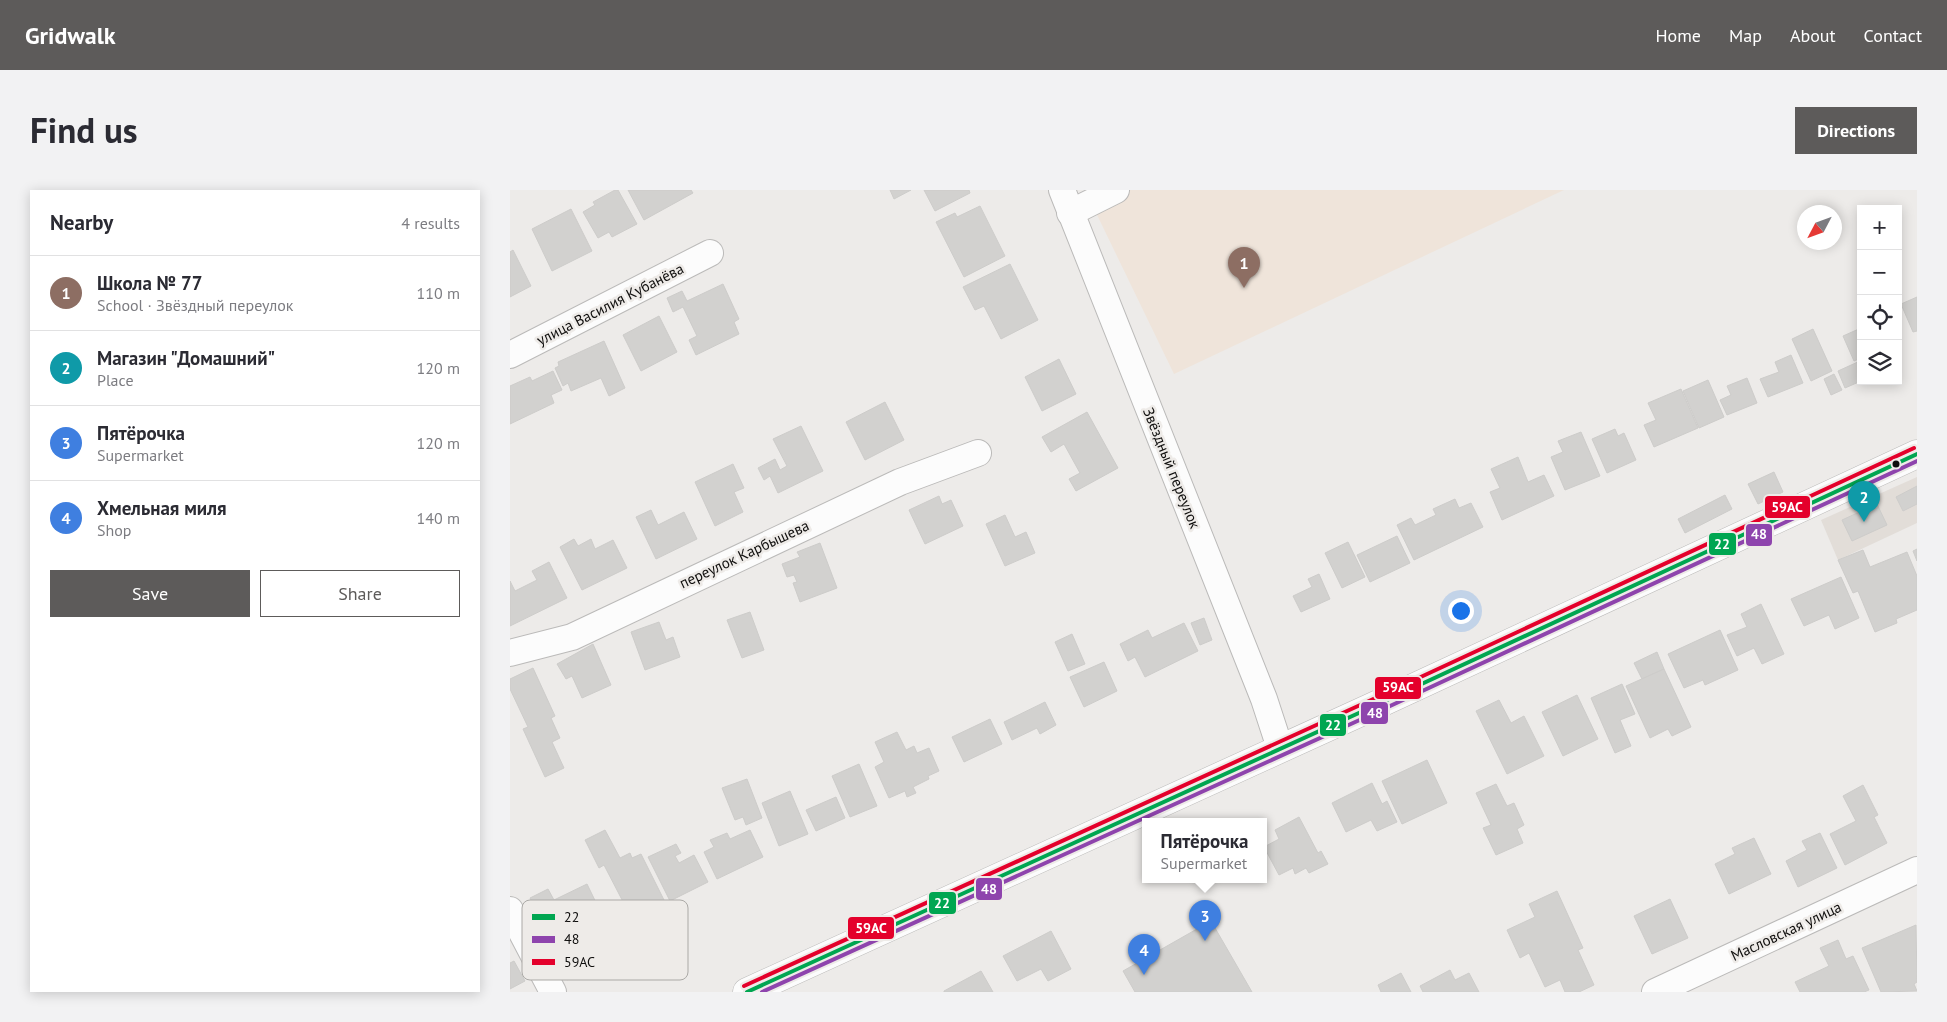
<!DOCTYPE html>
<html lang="en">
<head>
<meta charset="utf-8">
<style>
  :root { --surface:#fff; --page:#f2f2f3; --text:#2b2b33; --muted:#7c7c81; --line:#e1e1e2; --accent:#5d5b5a }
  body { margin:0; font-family:"PT Sans",sans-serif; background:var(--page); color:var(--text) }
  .controls { position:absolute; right:15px; top:15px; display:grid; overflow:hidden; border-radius:0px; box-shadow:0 2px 12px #0003 }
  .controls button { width:45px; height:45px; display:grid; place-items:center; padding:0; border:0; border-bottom:1px solid var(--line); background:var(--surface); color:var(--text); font:25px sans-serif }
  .compass { position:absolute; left:1287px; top:15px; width:45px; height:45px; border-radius:50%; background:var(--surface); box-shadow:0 2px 12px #0003; rotate:229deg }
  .you { position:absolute; left:950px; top:420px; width:18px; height:18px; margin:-12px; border:4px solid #fff; border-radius:50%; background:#1a73e8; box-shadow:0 0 0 8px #1a73e833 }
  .badge { display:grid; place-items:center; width:32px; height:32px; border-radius:50%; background:var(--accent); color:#fff; font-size:16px; font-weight:700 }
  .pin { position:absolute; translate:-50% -41px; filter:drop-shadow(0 1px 2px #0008) }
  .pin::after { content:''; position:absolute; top:26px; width:18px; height:15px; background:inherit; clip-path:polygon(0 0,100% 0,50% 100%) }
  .popup { position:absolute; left:632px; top:628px; width:125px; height:65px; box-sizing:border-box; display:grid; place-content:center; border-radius:0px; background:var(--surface); filter:drop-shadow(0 1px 4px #0005); font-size:16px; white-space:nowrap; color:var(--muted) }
  .popup b { font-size:19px; color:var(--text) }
  .popup::after { content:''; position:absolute; left:50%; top:100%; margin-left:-10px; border:10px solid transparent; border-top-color:var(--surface) }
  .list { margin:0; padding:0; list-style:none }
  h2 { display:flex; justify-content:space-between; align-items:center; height:65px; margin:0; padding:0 20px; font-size:21px }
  h2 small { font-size:16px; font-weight:400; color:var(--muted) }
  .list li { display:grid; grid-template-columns:32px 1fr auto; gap:15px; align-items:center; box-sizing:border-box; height:75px; padding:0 20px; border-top:1px solid var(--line) }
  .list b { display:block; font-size:19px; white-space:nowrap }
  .list p { margin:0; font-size:16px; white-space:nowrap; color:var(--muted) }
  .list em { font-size:16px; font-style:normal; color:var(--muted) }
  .actions { display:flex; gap:10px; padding:15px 20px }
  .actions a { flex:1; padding:11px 0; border:1px solid var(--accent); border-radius:0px; text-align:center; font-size:18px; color:var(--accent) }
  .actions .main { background:var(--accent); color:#fff }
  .icon { flex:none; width:28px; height:28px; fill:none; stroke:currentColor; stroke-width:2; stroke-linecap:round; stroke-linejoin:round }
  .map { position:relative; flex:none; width:1407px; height:802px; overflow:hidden; border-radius:0px }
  header { display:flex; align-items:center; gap:30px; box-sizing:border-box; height:70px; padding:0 25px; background:var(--accent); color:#fff }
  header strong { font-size:24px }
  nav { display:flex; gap:28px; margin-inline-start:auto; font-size:18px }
  .intro { display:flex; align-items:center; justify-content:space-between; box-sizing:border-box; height:120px; padding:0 30px }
  h1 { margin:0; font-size:35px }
  .button { padding:12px 22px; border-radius:0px; background:var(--accent); color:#fff; font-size:18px; font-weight:700 }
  main { display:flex; gap:30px; padding:0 30px }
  aside { flex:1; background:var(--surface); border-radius:0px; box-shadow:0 2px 12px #0003 }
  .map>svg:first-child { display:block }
  .built { fill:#e2ddd8 }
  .education { fill:#efe4da }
  .building { fill:#d2d1cf; stroke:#cdccca }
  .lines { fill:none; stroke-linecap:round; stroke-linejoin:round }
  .minor-casing { stroke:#bbbab9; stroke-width:28 }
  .major-casing { stroke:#bbbab9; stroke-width:29 }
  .minor { stroke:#fcfcfc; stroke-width:26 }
  .major { stroke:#fcfcfc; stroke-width:28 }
  .bus-1-casing { stroke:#eeebe8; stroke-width:8 }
  .bus-2-casing { stroke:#eeebe8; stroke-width:8 }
  .bus-3-casing { stroke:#eeebe8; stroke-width:8 }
  .bus-1 { stroke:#00a651; stroke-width:4 }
  .bus-2 { stroke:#8e44ad; stroke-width:4 }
  .bus-3 { stroke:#e4002b; stroke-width:4 }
  .bus-dot { fill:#0f0e0d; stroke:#eeebe8; stroke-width:2 }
  .labels { text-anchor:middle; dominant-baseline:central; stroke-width:5; stroke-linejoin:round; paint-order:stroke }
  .street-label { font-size:15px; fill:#0f0e0d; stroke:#eeebe8 }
  .key { fill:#eeebe8; stroke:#aba9a6; stroke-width:1 }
  .key-label { font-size:14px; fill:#0f0e0d }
  .line-badge { stroke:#eeebe8; stroke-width:2 }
  .badge-label { font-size:14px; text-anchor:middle; font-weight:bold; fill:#fff }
</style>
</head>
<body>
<header>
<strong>Gridwalk</strong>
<nav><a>Home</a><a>Map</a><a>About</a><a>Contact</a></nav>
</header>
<div class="intro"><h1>Find us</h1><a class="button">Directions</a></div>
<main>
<aside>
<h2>Nearby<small>4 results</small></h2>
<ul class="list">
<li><span class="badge" style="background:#8d6e63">1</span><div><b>Школа № 77</b><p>School · Звёздный переулок</p></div><em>110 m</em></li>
<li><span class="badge" style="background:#0f9aa8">2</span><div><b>Магазин &quot;Домашний&quot;</b><p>Place</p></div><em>120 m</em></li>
<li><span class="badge" style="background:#3f7fe0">3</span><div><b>Пятёрочка</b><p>Supermarket</p></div><em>120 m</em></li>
<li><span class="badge" style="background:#3f7fe0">4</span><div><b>Хмельная миля</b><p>Shop</p></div><em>140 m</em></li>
</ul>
<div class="actions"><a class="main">Save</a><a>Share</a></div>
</aside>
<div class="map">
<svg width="1407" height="802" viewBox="0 0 1407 802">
  <rect width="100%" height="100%" fill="#edebe9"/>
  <path class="built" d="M1407,287v46l-79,37 -17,-40z"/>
  <path class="education" d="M575,0h479l-390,184z"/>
  <g class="building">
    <path d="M105,0h3l19,34 -25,13 -3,-5 -11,6 -15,-26 12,-7 -2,-3z"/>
    <path d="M118,0h63l2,3 -49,27z"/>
    <path d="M380,0h21l-17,9z"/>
    <path d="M414,0h45l1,3 -35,18z"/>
    <path d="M470,16l25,50 -41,21 -28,-55 19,-9 2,4z"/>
    <path d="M61,19l21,42 -40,20 -20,-42z"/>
    <path d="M3,60l18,36 -21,11v-45z"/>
    <path d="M500,74l28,56 -37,19 -17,-33 -9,4 -12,-23z"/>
    <path d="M213,94l16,35 -5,3 5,12 -43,21 -7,-15 8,-4 -14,-29 -10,5 -6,-14 15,-7 5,10z"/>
    <path d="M1407,107v34l-4,1 -12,-28z"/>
    <path d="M149,126l18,36 -36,19 -18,-36z"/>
    <path d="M1351,138v30l-7,3 -11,-25z"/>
    <path d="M1303,139l19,42 -21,10 -19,-42z"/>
    <path d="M94,151l21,47 -16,8 -8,-18 -30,13 -3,-8 -5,3 -8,-18 4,-2 -1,-4z"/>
    <path d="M1281,165l12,28 -35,14 -8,-18 19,-7 -4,-10z"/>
    <path d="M549,169l17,35 -34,17 -17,-34z"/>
    <path d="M1350,171l1,20 -16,7 -7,-17z"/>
    <path d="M43,181l9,19 -11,5 3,8 -44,21v-38l20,-9 2,4z"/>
    <path d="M1324,184l8,16 -11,5 -7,-16z"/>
    <path d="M1237,188l10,25 -30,12 -7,-15 11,-5 -4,-9z"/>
    <path d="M1198,190l16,37 -25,11 -16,-37z"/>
    <path d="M1171,199l17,39 -44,19 -10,-22 12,-5 -8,-17z"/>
    <path d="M375,212l19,38 -39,20 -19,-38z"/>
    <path d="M577,222l31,56 -42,23 -7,-12 11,-6 -16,-29 -13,8 -9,-15z"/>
    <path d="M291,236l22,45 -45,22 -8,-17 -6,4 -6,-12 17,-9 5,11 7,-4 -14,-27z"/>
    <path d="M1105,239l3,7 6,-3 12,27 -29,13 -15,-34z"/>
    <path d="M1071,242l19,44 -35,14 -14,-33 12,-5 -5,-11z"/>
    <path d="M1008,267l10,25 16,-7 10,21 -52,24 -12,-28 10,-4 -9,-19z"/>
    <path d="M223,274l11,24 -10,4 9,20 -28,14 -20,-44z"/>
    <path d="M1264,282l9,20 -25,12 -10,-20z"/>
    <path d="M1407,296v18l-14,7 -7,-14z"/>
    <path d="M1215,305l7,14 -47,24 -7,-14z"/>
    <path d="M429,306l3,8 9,-4 12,26 -38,18 -16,-34z"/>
    <path d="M945,309l4,9 12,-5 12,24 -69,33 -17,-35 14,-7 4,7 21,-10 -3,-6z"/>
    <path d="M1367,314l10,21 -35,16 -10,-21z"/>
    <path d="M141,320l7,15 26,-13 13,27 -41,20 -20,-42z"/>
    <path d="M495,325l10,22 11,-5 9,21 -30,13 -19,-42z"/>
    <path d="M887,346l13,27 -40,19 -13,-27z"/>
    <path d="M64,349l4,7 13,-7 4,10 18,-9 14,28 -45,22 -22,-43z"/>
    <path d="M838,352l17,35 -23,11 -17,-35z"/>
    <path d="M310,353l17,45 -37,14 -7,-19 4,-1 -3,-7 -7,2 -5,-13 18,-7 -3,-5z"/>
    <path d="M1407,359v12l-4,-10z"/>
    <path d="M1353,360l7,17 37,-15 10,24v34l-21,9 1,4 -22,9 -17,-41 -5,2 -15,-33z"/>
    <path d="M39,372l18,36 -57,28v-45l5,10 22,-11 -5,-9z"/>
    <path d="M809,384l11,25 -29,13 -8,-16 19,-9 -4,-8z"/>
    <path d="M1331,387l18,41 -24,11 -6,-14 -25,11 -13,-27z"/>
    <path d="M1251,414l23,50 -22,10 -8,-16 -17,8 -10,-21 20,-8 -6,-13z"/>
    <path d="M240,422l14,38 -22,8 -15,-38z"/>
    <path d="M694,428l8,22 -12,5 -9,-22z"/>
    <path d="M149,432l7,18 7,-3 7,20 -35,13 -14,-38z"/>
    <path d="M674,433l14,28 -53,26 -10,-20 -7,4 -8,-17 28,-14 4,8z"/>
    <path d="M1210,440l18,40 -33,15 -2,-5 -19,8 -16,-34z"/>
    <path d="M562,444l13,30 -17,7 -13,-29z"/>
    <path d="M83,454l18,41 -29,13 -10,-22 -6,3 -9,-15z"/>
    <path d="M1147,462l7,17 -22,10 -8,-16z"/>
    <path d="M594,472l13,29 -33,16 -14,-30z"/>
    <path d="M23,478l22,48 -4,2 9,20 -8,4 12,26 -19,9 -22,-48 5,-2 -18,-38v-10z"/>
    <path d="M1154,479l27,58 -19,9 -4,-7 -18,9 -24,-52z"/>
    <path d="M1112,494l13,30 -15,6 11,26 -16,7 -24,-55z"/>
    <path d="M1067,505l21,44 -35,17 -21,-44z"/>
    <path d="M989,510l12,23 13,-7 20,40 -37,18 -31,-63z"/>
    <path d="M535,512l11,23 -16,9 -3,-6 -25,12 -8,-18z"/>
    <path d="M480,529l12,25 -38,18 -12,-25z"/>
    <path d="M387,542l9,18 8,-4 3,7 12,-5 10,23 -11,5 1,3 -16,8 3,6 -9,4 -2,-6 -16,7 -14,-31 9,-5 -9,-20z"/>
    <path d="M917,570l20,43 -45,21 -20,-43z"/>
    <path d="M349,574l18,42 -27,11 -18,-41z"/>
    <path d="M237,589l15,39 -16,7 -3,-8 -8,3 -13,-32z"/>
    <path d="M862,593l10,21 5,-3 10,21 -20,9 -6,-11 -25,12 -14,-29z"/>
    <path d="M986,594l11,22 7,-3 10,22 -7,4 6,14 -27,12 -13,-27 8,-3 -15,-32z"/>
    <path d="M1353,595l15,30 -4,2 13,26 -42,22 -15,-31 26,-13 -13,-25z"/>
    <path d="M280,601l18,43 -29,12 -17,-43z"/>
    <path d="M326,607l9,21 -29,13 -10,-21z"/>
    <path d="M789,627l19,36 3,-2 7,13 -19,9 -3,-5 -11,6 -2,-6 -14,7 -15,-28 15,-8 -4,-9z"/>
    <path d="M95,640l15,28 10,-5 2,5 9,-4 25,50 -33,17 -29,-56 -5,3 -14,-28z"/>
    <path d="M240,640l13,27 -46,22 -13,-27 10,-5 -4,-7 17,-7 3,6z"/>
    <path d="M1310,643l17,35 -39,19 -12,-26 21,-11 -5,-9z"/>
    <path d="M1244,648l17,36 -42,20 -14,-30 20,-10 -3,-6z"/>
    <path d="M166,654l5,9 -6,3 4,7 15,-8 14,27 -38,19 -22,-44z"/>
    <path d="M77,694l34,70 -33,16 -10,-22 -7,3 -16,-33 -12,6 -13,-26 18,-9 6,11z"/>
    <path d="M1047,701l26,57 -5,2 16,35 -15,7h-14l-5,-12 -15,7 -16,-34 -9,5 -13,-28 28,-13 -6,-13z"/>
    <path d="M1160,709l18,39 -36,16 -18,-38z"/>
    <path d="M701,731l41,71h-117l-12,-21z"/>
    <path d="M1406,735l1,57 -3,2 3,7 -36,1 -19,-44z"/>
    <path d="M541,741l20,38 -23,12 -7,-12 -24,12 -14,-25z"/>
    <path d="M1328,750l8,19 7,-3 16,34 -5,2h-64l-5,-10 34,-16 -9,-18z"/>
    <path d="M57,767l10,17 -10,6 -10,-17z"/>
    <path d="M4,771l11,20 -15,8v-26z"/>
    <path d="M940,780l5,10 14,-7 10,19h-56l-3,-6z"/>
    <path d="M471,781l12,21h-49v-1z"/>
    <path d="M891,783l10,19h-30l-3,-7z"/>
  </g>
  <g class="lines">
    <defs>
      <g id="minor">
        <path d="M552,0l202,509 16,49"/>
        <path d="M560,23l46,-23"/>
        <path d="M0,165l200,-102"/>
        <path d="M0,463l62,-16 328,-155 78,-29"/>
        <path d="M0,720l43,82"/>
        <path d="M1145,802l262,-122"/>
      </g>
      <path id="major" d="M237,802l625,-285 545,-253"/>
    </defs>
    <use href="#minor" class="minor-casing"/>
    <use href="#major" class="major-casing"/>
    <use href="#minor" class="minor"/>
    <use href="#major" class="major"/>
    <defs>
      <path id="bus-1" d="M237,802l625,-285 545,-253"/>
      <path id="bus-2" d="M252,802l613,-279 542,-252"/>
      <path id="bus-3" d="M234,796l625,-285 545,-253"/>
    </defs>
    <use href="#bus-1" class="bus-1-casing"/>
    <use href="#bus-2" class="bus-2-casing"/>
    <use href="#bus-3" class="bus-3-casing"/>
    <use href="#bus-1" class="bus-1"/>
    <use href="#bus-2" class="bus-2"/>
    <use href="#bus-3" class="bus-3"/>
  </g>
  <circle class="bus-dot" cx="1386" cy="274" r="4.5"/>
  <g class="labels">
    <g class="street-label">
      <text transform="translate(100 114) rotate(-27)">улица Василия Кубанёва</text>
      <text transform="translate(662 278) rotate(68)">Звёздный переулок</text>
      <text transform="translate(234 364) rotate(-25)">переулок Карбышева</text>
      <text transform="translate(1276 741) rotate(-25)">Масловская улица</text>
    </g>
  </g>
  <rect x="12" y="710" width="166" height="80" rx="8" class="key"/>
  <rect x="22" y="724" width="23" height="6" fill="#00a651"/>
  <rect x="22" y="746" width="23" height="7" fill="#8e44ad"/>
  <rect x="22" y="769" width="23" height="6" fill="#e4002b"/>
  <g class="key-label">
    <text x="54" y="732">22</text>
    <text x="54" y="754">48</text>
    <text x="54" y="777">59АС</text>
  </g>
  <g class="line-badge">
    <rect x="1254" y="305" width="47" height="24" rx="5" fill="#e4002b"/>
    <rect x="1235" y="333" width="28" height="24" rx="5" fill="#8e44ad"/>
    <rect x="1198" y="342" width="29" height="24" rx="5" fill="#00a651"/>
    <rect x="864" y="486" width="48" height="24" rx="5" fill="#e4002b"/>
    <rect x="850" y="511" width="29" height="24" rx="5" fill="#8e44ad"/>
    <rect x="809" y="523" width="28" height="24" rx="5" fill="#00a651"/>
    <rect x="465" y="687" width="28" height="24" rx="5" fill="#8e44ad"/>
    <rect x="418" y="701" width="29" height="24" rx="5" fill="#00a651"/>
    <rect x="337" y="726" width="48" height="24" rx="5" fill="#e4002b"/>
  </g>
  <g class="badge-label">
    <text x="1277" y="322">59АС</text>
    <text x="1249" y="349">48</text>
    <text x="1212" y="359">22</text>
    <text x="888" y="502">59АС</text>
    <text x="865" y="528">48</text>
    <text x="823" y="540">22</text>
    <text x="479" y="704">48</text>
    <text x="432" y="718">22</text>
    <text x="361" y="743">59АС</text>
  </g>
</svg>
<div class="controls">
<button>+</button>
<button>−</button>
<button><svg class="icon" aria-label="locate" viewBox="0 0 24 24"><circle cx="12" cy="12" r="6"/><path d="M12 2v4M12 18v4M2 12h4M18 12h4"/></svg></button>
<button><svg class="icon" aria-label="layers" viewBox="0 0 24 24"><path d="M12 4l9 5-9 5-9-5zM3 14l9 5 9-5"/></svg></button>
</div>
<svg class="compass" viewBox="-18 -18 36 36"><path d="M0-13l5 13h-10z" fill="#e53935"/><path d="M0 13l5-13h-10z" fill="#7c7c81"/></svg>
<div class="you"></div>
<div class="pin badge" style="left:734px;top:98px;background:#8d6e63">1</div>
<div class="pin badge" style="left:1354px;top:332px;background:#0f9aa8">2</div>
<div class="pin badge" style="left:695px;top:751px;background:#3f7fe0">3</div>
<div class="popup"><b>Пятёрочка</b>Supermarket</div>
<div class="pin badge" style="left:634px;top:785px;background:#3f7fe0">4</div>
</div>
</main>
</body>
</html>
